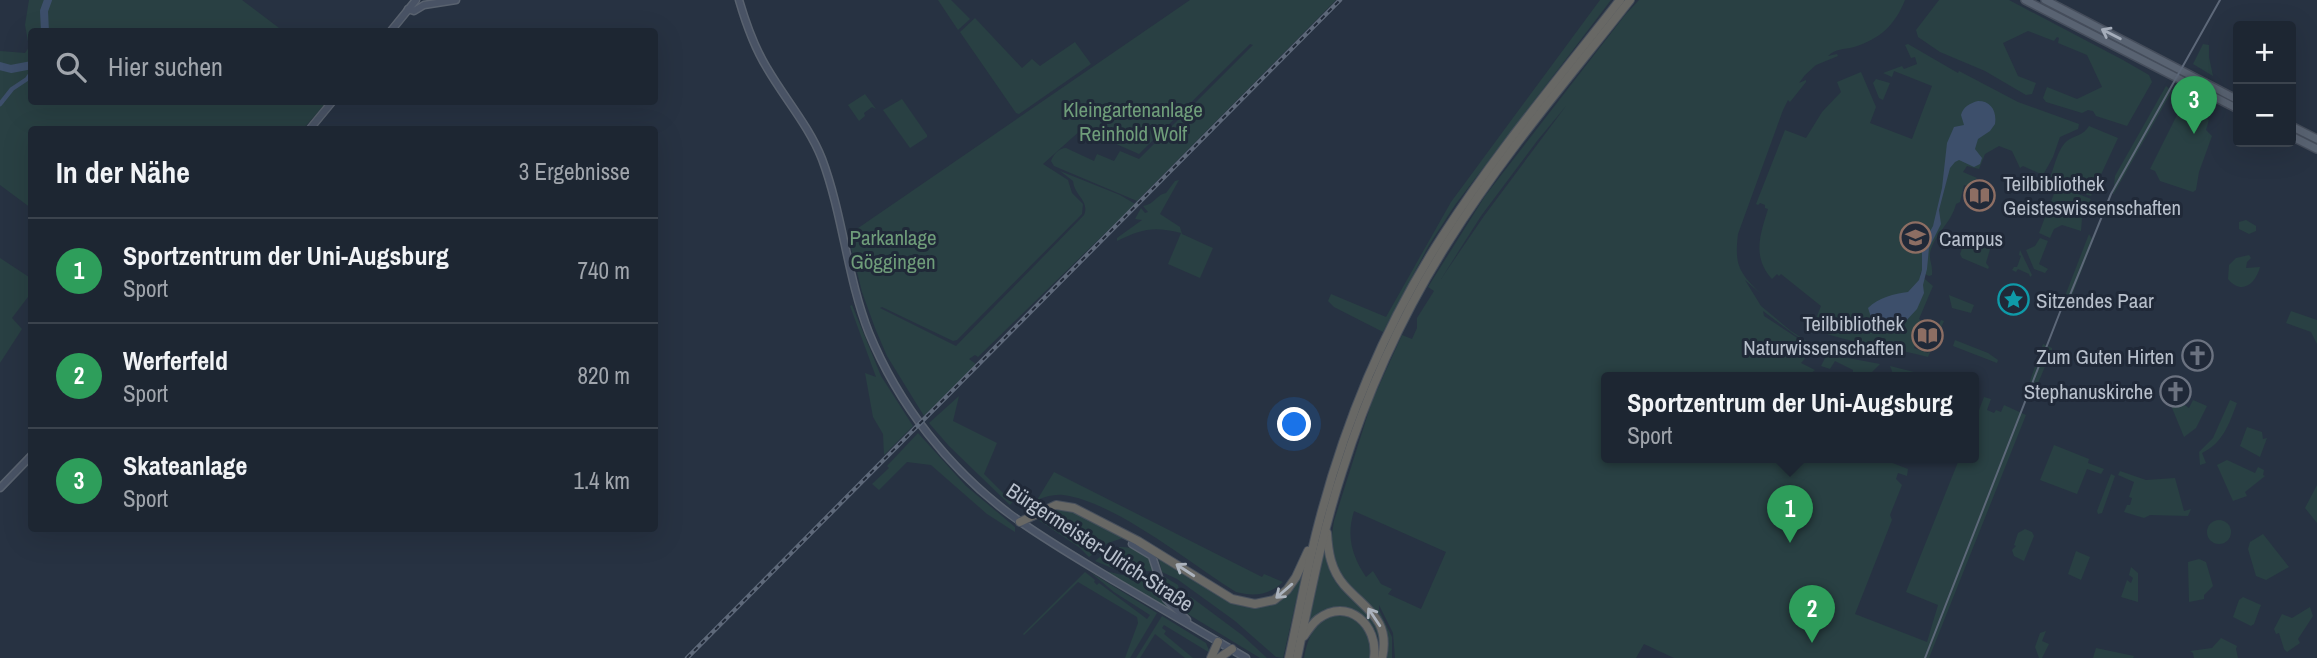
<!DOCTYPE html>
<html lang="de">
<head>
<meta charset="utf-8">
<style>
  :root { --surface:#1d2632; --page:#2a323e; --text:#f1f3f6; --muted:#a0a5ac; --line:#3b434d; --accent:#0b8043 }
  body { margin:0; font-family:"Archivo Narrow",sans-serif; background:var(--page); color:var(--text) }
  .controls { position:absolute; right:21px; top:21px; display:grid; overflow:hidden; border-radius:7px; box-shadow:0 7px 28px #0002 }
  .controls button { width:63px; height:63px; display:grid; place-items:center; padding:0; border:0; border-bottom:2px solid var(--line); background:var(--surface); color:var(--text); font:35px sans-serif }
  .you { position:absolute; left:1295px; top:425px; width:24px; height:24px; margin:-18px; border:5px solid #fff; border-radius:50%; background:#1a73e8; box-shadow:0 0 0 10px #1a73e833 }
  .badge { display:grid; place-items:center; width:46px; height:46px; border-radius:50%; background:var(--accent); color:#fff; font-size:23px; font-weight:700 }
  .pin { position:absolute; translate:-50% -58px; filter:drop-shadow(0 2px 4px #0008) }
  .pin::after { content:''; position:absolute; top:37px; width:24px; height:21px; background:inherit; clip-path:polygon(0 0,100% 0,50% 100%) }
  .popup { position:absolute; left:1601px; top:372px; width:378px; height:91px; box-sizing:border-box; display:grid; place-content:center; border-radius:7px; background:var(--surface); filter:drop-shadow(0 2px 5px #0005); font-size:23px; white-space:nowrap; color:var(--muted) }
  .popup b { font-size:26px; color:var(--text) }
  .popup::after { content:''; position:absolute; left:50%; top:100%; margin-left:-14px; border:14px solid transparent; border-top-color:var(--surface) }
  .list { margin:0; padding:0; list-style:none }
  h2 { display:flex; justify-content:space-between; align-items:center; height:91px; margin:0; padding:0 28px; font-size:30px }
  h2 small { font-size:23px; font-weight:400; color:var(--muted) }
  .list li { display:grid; grid-template-columns:46px 1fr auto; gap:21px; align-items:center; box-sizing:border-box; height:105px; padding:0 28px; border-top:2px solid var(--line) }
  .list b { display:block; font-size:26px; white-space:nowrap }
  .list p { margin:0; font-size:23px; white-space:nowrap; color:var(--muted) }
  .list em { font-size:23px; font-style:normal; color:var(--muted) }
  .icon { flex:none; width:38px; height:38px; fill:none; stroke:currentColor; stroke-width:2; stroke-linecap:round; stroke-linejoin:round }
  .map { position:relative; flex:none; width:2317px; height:658px; overflow:hidden }
  .search { position:absolute; background:var(--surface); box-shadow:0 7px 28px #0002; left:28px; top:28px; width:630px; height:77px; display:flex; align-items:center; gap:18px; box-sizing:border-box; padding:0 24px; border-radius:7px; color:var(--muted); font-size:26px }
  .panel { position:absolute; background:var(--surface); box-shadow:0 7px 28px #0002; left:28px; top:126px; width:630px; height:406px; border-radius:7px }
  .map>svg:first-child { display:block }
  .green { fill:#294043; fill-rule:evenodd }
  .water { fill:#3d4f6b }
  .lines { fill:none; stroke-linecap:round; stroke-linejoin:round }
  .canal { stroke:#3d4f6b; stroke-width:4.5 }
  .river { stroke:#3d4f6b; stroke-width:8 }
  .secondary-casing { stroke:#59626f; stroke-width:9 }
  .primary-casing { stroke:#454d5b; stroke-width:10 }
  .trunk-casing { stroke:#464f5c; stroke-width:10 }
  .secondary { stroke:#495365; stroke-width:6 }
  .primary { stroke:#596372; stroke-width:7 }
  .trunk { stroke:#686865; stroke-width:8 }
  .tram { stroke:#5d6879; stroke-width:2 }
  .rail-casing { stroke:#5d6879; stroke-width:4.5 }
  .rail { stroke:#202938; stroke-width:2; stroke-dasharray:5; stroke-linecap:butt }
  .oneway { stroke:#a5adba }
  .oneway2 { stroke:#acb3bd }
  .labels { text-anchor:middle; dominant-baseline:central; stroke-width:6; stroke-linejoin:round; paint-order:stroke }
  .park-label { font-size:21px; fill:#6f9d7a; stroke:#202938 }
  .poi-label { font-size:21px; fill:#b8c0cc; stroke:#202938; text-anchor:start }
  .street-label { font-size:21px; fill:#b8c0cc; stroke:#202938 }
</style>
</head>
<body>
<div class="map">
<svg width="2317" height="658" viewBox="0 0 2317 658">
  <rect width="100%" height="100%" fill="#273242"/>
  <g class="green">
    <path d="M29,0h213l41,31 -251,1v70h295l-24,27 -271,1 -1,78 -31,-23v-134l25,2 4,-6 -4,-22z"/>
    <path d="M938,0h13l19,19 -12,11z"/>
    <path d="M1190,0h146l-199,201 -83,-35 -3,-5c2,-6 8,-13 15,-13l28,13 3,-7 17,7 6,-10 19,8 114,-114 -3,-1 -111,110 -57,-25 -39,35 25,16 4,13 11,11 -1,10 -125,126 -4,1 -71,-34 -2,1 76,38 128,-131c6,-14 -10,-20 -11,-34l-13,-10 60,24 15,9 -157,153 -3,-2 -6,4 7,5 -52,52 -37,-60 -12,-28 -13,-36 -14,-57z"/>
    <path d="M1600,0h11l-156,205 -26,40 -46,87 -49,-25 -6,-6 3,-7 55,23 65,-115z"/>
    <path d="M1639,0h266c-10,25 -25,39 -51,47 -11,3 -18,1 -26,9l9,-2 1,2 -22,9 -11,10 -6,8 7,-3v2l-16,20 -2,-2 -5,10 -45,124c-4,33 2,39 24,61l-17,-15 16,26 30,25 25,16 -21,-12 -32,-24 1,5 50,33 -13,14 14,7 -8,7h-201v80h271l31,12 -1,7 -9,-3 -2,6 6,6 -12,30 2,5 -37,94 72,28 11,-37 -32,-13 54,-135h14v-34l10,-26 7,2 -4,11 7,3 2,-3 5,2 3,-7 22,10 -97,243h-255l-30,-14 -8,14h-241l-2,-25 -14,-28v5l13,27v21h-6c9,-51 -24,-51 -46,-83 -11,-15 -9,-36 -6,-54l38,-120 30,-66 10,4 5,-11v-10l17,-27 -6,-4 57,-91 140,-181zM1566,106l-82,110 -43,63 40,-63 56,-75zM1354,511l92,41 -25,57 -33,-15 4,-5 -11,-5 -8,-13 -7,6c-14,-21 -20,-41 -12,-66z"/>
    <path d="M1939,0h70l114,60 26,15 3,7 -25,44 -31,-10 -3,-5 -5,-1 -6,3 -36,-11 -3,-4 4,-11 30,12 25,-12 -15,-32 -29,-12 1,-5 -2,-1 -3,4 -26,-10 -25,12 15,33 18,7 -4,11 -6,1 -41,-24 -45,-19 -22,-15 -2,-7z"/>
    <path d="M975,18l47,50 10,-9 8,7 35,-24 16,22 -72,50 -3,-1 -56,-81z"/>
    <path d="M1908,44l50,29 1,-2 59,31 61,22 -1,5 -18,8 -7,20 -10,18 -20,-9 -3,2 -8,-17 -13,-5 -14,8 -6,15 -12,-3 -4,6 14,6 -9,8 -4,-1 -4,17 -4,2c-5,20 -22,30 -26,49 -1,7 3,13 2,22l-3,1 -8,-4 -1,3 13,11 -14,33 5,4 -10,25 14,5 13,-33 3,1 -16,36c-32,-9 -67,-12 -101,-23l1,-2 -15,-6 8,-20 -40,-32 -2,2 -2,-2 -5,5c-20,-22 -12,-44 -4,-70l-3,-1v-3l-5,-2 -2,2 -2,-1 29,-74 21,8 16,-26 19,-20 -4,-10 24,-10 15,35 -6,16 42,16 20,-53 -38,-15 -2,6 -9,-4 19,-7 2,3 13,-5 -2,-7 -4,1 -6,-13z"/>
    <path d="M2203,44l6,1v12l4,19 -20,-12z"/>
    <path d="M1876,79l14,4 -7,17 -4,-2 -6,-15z"/>
    <path d="M2166,86l6,5 -59,104 2,-19z"/>
    <path d="M865,94l11,15 -4,-2 -8,6 1,3 -6,5 -11,-16z"/>
    <path d="M902,99l25,36v2l-17,11 -27,-38z"/>
    <path d="M2181,107l28,13 -3,10 6,6 -13,36 -3,18 -3,2 -33,-11 -5,-10 -5,-2z"/>
    <path d="M2089,126l29,12 -27,58 -25,-9 -10,1 -6,-10c4,-10 8,-30 17,-37 8,-6 16,-5 22,-15z"/>
    <path d="M1179,180l-19,34 20,13 2,7 31,14 -13,30 -32,-14 13,-31c-28,-7 -39,-4 -64,8v-3l25,-18 -7,-1 6,-11 4,5 3,-1 -5,-6c12,-2 13,-11 23,-13l9,-12z"/>
    <path d="M2065,189l26,10 -9,19 -1,13 -19,-6 -8,4 -4,9 -11,-5 16,-42z"/>
    <path d="M2246,220l10,6v5l-7,3 -10,-5v-7z"/>
    <path d="M2089,234l4,7 -22,57 -6,-2z"/>
    <path d="M1967,236l24,10 -5,17 3,4 -1,2 -26,-11 -2,-4z"/>
    <path d="M2040,238l8,3 -9,23 9,5 -3,4 -11,-4 -8,-19 9,-4z"/>
    <path d="M2020,250l12,25 -2,2 -1,-3 -11,-5 -2,3 -4,-2 2,-3h3l4,-11 -2,-1z"/>
    <path d="M2249,255l2,3 -4,4 -1,6 14,-1c-4,16 -18,29 -32,12l1,-14 7,-7z"/>
    <path d="M0,258l32,21 -1,14 -19,25 10,11 -22,34z"/>
    <path d="M1949,295l25,10 -3,8 -19,-5z"/>
    <path d="M852,305l29,71 32,50 -29,29 -1,-21 -10,-17 -8,-44 11,4 -26,-71z"/>
    <path d="M2291,311l26,9v24l-6,-12 -25,-9z"/>
    <path d="M1955,340l33,13 10,7 -1,3 -44,-17z"/>
    <path d="M2043,344l9,4v2l-19,45 -7,-3z"/>
    <path d="M1827,354l53,10 -13,13h-15l1,-7 -18,-9 -5,8 -9,-3z"/>
    <path d="M1890,366l44,11h-28l-11,-4 -1,4z"/>
    <path d="M959,396l-6,25 44,22 -13,31 25,25 3,-3 3,3 -5,6 -61,-59 -20,-23z"/>
    <path d="M2193,400l14,6 -11,22 -12,9 -14,-34 9,-2 10,7z"/>
    <path d="M2230,400l7,3c-8,21 -14,40 -35,50l4,10 -6,2 -1,-13 14,-14z"/>
    <path d="M2247,427l15,5 1,7 4,-1 -7,19 -20,-11z"/>
    <path d="M918,433l48,53 49,41v5l-28,-18 -56,-49 -24,-3 -28,28 -7,-6 17,-16 -2,-2z"/>
    <path d="M2054,445l35,14 -1,4 16,6 -3,5 -14,-5 -10,25 -37,-14z"/>
    <path d="M2227,460l28,13 3,-6 6,3 -1,5 2,1 -20,16 2,4 -14,5 -16,-36z"/>
    <path d="M2120,471l26,9 29,-2 9,33 7,-2 -3,7 -38,-1 -6,3 -20,-6 3,-7h3l2,-7 -3,-1 5,-15 -16,-7z"/>
    <path d="M1054,472l208,105 2,-3 19,8c-14,13 -29,15 -47,10 -45,-28 -122,-91 -173,-97 -9,-1 -18,2 -26,5z"/>
    <path d="M2111,474l4,2 -13,37 -4,1 -1,-3z"/>
    <path d="M2317,485v38l-12,-15z"/>
    <path d="M1055,509l15,1 53,28 -15,5 -19,14 -9,-9 -43,-29z"/>
    <circle cx="2219" cy="532" r="12"/>
    <path d="M2025,529l7,3 2,4 -10,25 -10,-5 -2,-6 4,-4 -2,-1 4,-12z"/>
    <path d="M2263,534l26,33 -23,13 -10,-4 -8,-27 2,-7z"/>
    <path d="M1119,547c19,0 29,6 36,24h-36l-24,-10 15,-12z"/>
    <path d="M2076,551l14,6 -9,23 -13,-6z"/>
    <path d="M1324,552c3,12 6,22 13,32 24,30 47,27 42,74 0,-3 1,-10 0,-15 -3,-23 -20,-30 -40,-34l-31,18z"/>
    <path d="M1158,556l46,31 25,14 15,6h8l35,-13 15,-19 -19,83 -7,-1 -41,-36 -58,-42 -15,-7z"/>
    <path d="M2199,559l7,3 7,24 -9,9v4l-15,3 -1,-40z"/>
    <path d="M2131,567l7,6v29l-17,-5 6,-17 4,3 2,-5 -4,-3z"/>
    <path d="M1105,571l22,5 29,-2 4,18 10,17z"/>
    <path d="M1085,572l10,8 -1,2 3,3 2,-2 48,36 3,-4 -36,-23 -24,-20 67,41 -27,45h-5l13,-35 -1,-6 -59,-35 -54,53 -1,-1z"/>
    <path d="M1163,576l15,9 1,5 -3,4 3,4 5,-2 7,1 51,38 25,23h-7l-82,-50 -11,-14z"/>
    <path d="M2243,597l18,8 -7,19 -3,2 -18,-9 6,-17z"/>
    <path d="M2310,607l3,9 -15,23 2,4 -13,9 -3,-3 -5,-16 -3,1 -2,-5 8,-15 10,4z"/>
    <path d="M1339,614c27,2 32,20 31,44h-66c4,-23 11,-37 35,-44z"/>
    <path d="M1162,616l44,27 4,10 -46,-28 -2,3 4,3 -2,3 29,24h-8l-30,-24 -15,24h-4z"/>
    <path d="M2046,631l-4,10 7,3 -7,14h-3l-4,-11 5,-14z"/>
    <path d="M2221,638l16,8 -1,3 2,9h-44l-1,-5 -3,-2 22,-3z"/>
    <path d="M2096,648l38,8 -1,2h-40z"/>
  </g>
  <path class="water" d="M1978,101c13,0 19,10 17,23l-5,7 -12,8 -3,10 7,9 -2,6 -6,3 -15,-7 -4,2 -5,6 -11,42 2,14 -12,24 -2,21 -4,16 1,8 -7,16 -13,14 -14,5 -19,-11 -3,-9c11,-11 26,-14 40,-16l11,-12 3,-10v-24l11,-20 9,-38 5,-45 7,-16 10,-2 -3,-10c2,-8 9,-12 17,-14z"/>
  <g class="lines">
    <path class="canal" d="M0,104l12,-15 15,-10 5,-7"/>
    <g class="river">
      <path d="M45,32l-1,-21 4,-11"/>
      <path d="M0,66l11,3 21,-4"/>
    </g>
    <defs>
      <g id="secondary">
        <path d="M739,0c7,24 15,47 28,68 18,31 42,58 55,91 21,56 25,118 47,174 29,71 80,136 142,182 34,25 71,46 107,68 43,25 86,50 128,75"/>
        <path d="M408,9l6,2 10,-6 32,-5"/>
        <path d="M390,32l26,-32"/>
        <path d="M309,130l23,-28"/>
        <path d="M0,488l32,-33"/>
        <path d="M1132,544l20,12 14,43 21,21"/>
      </g>
      <g id="primary">
        <path d="M2025,0l213,109"/>
        <path d="M2045,0l193,100"/>
        <path d="M2291,126l26,13"/>
        <path d="M2291,136l26,13"/>
      </g>
      <g id="trunk">
        <path d="M1020,522l36,-17 18,3 64,33 94,58 23,5 19,-4 13,-10 9,-13 12,-26"/>
        <path d="M1327,533c1,19 4,37 17,52 21,24 47,34 38,73"/>
        <path d="M1304,636c4,-6 9,-13 14,-17 30,-23 61,7 56,39"/>
        <path d="M1211,658l7,-16"/>
        <path d="M1219,658l13,-9"/>
        <path d="M1289,658c9,-41 17,-83 27,-124 26,-104 68,-207 126,-297 53,-83 117,-159 178,-237"/>
        <path d="M1297,658c13,-62 25,-125 45,-186 25,-80 61,-159 106,-230 54,-86 120,-163 182,-242"/>
      </g>
    </defs>
    <use href="#secondary" class="secondary-casing"/>
    <use href="#primary" class="primary-casing"/>
    <use href="#trunk" class="trunk-casing"/>
    <use href="#secondary" class="secondary"/>
    <use href="#primary" class="primary"/>
    <use href="#trunk" class="trunk"/>
    <g class="tram">
      <path d="M2068,300l43,-106 109,-194"/>
      <path d="M1925,658l137,-351"/>
    </g>
    <defs>
      <path id="rail" d="M687,658l653,-658"/>
    </defs>
    <use href="#rail" class="rail-casing"/>
    <use href="#rail" class="rail"/>
  </g>
  <defs><path id="oneway-shaft" d="M-6 0H5M1.5-3L5.5 0L1.5 3" fill="none" stroke-width="1.6" stroke-linecap="round" stroke-linejoin="round" transform="scale(1.75)"/></defs>
  <use class="oneway" href="#oneway-shaft" transform="translate(2111 34) rotate(-153)"/>
  <g class="oneway2">
    <use href="#oneway-shaft" transform="translate(1185 570) rotate(-147)"/>
    <use href="#oneway-shaft" transform="translate(1284 591) rotate(139)"/>
    <use href="#oneway-shaft" transform="translate(1374 617) rotate(-124)"/>
  </g>
  <defs>
    <symbol id="library-ring" viewBox="-11 -11 22 22"><circle r="9.5" fill="#202938" stroke="#8d6e63" stroke-width="1.5"/><path d="M-6-4Q-3-5.5-.7-3.5V5Q-3 3-6 4ZM6-4Q3-5.5 .7-3.5V5Q3 3 6 4Z" fill="#8d6e63"/></symbol>
    <symbol id="university-ring" viewBox="-11 -11 22 22"><circle r="9.5" fill="#202938" stroke="#8d6e63" stroke-width="1.5"/><path d="M0-5L7-2L0 1L-7-2ZM-4 1L0 2.5L4 1V4Q0 6-4 4Z" fill="#8d6e63"/></symbol>
    <symbol id="sight-ring" viewBox="-11 -11 22 22"><circle r="9.5" fill="#202938" stroke="#0f9aa8" stroke-width="1.5"/><path d="M0-6L1.8-2.2L6-1.7L2.9 1.2L3.7 5.4L0 3.3L-3.7 5.4L-2.9 1.2L-6-1.7L-1.8-2.2Z" fill="#0f9aa8"/></symbol>
    <symbol id="church-ring" viewBox="-11 -11 22 22"><circle r="9.5" fill="#202938" stroke="#6b7280" stroke-width="1.5"/><path d="M-1.2-6h2.4v3.5h3.3v2.4h-3.3V6h-2.4V-.1h-3.3v-2.4h3.3Z" fill="#6b7280"/></symbol>
  </defs>
  <g fill-rule="evenodd">
    <use href="#library-ring" x="1962" y="178" width="35" height="35"/>
    <use href="#university-ring" x="1898" y="220" width="35" height="35"/>
    <use href="#sight-ring" x="1996" y="282" width="35" height="35"/>
    <use href="#library-ring" x="1910" y="318" width="35" height="35"/>
    <use href="#church-ring" x="2180" y="338" width="35" height="35"/>
    <use href="#church-ring" x="2158" y="374" width="35" height="35"/>
  </g>
  <g class="labels">
    <g class="park-label">
      <text x="1133" y="109">Kleingartenanlage<tspan x="1133" dy="24">Reinhold Wolf</tspan></text>
      <text x="893" y="237">Parkanlage<tspan x="893" dy="24">Göggingen</tspan></text>
    </g>
    <g class="poi-label">
      <text x="2003" y="183">Teilbibliothek<tspan x="2003" dy="24">Geisteswissenschaften</tspan></text>
      <text x="1939" y="238">Campus</text>
      <text x="2036" y="300">Sitzendes Paar</text>
      <text x="1904" y="323" text-anchor="end">Teilbibliothek<tspan x="1904" dy="24">Naturwissenschaften</tspan></text>
      <text x="2174" y="356" text-anchor="end">Zum Guten Hirten</text>
      <text x="2153" y="391" text-anchor="end">Stephanuskirche</text>
    </g>
    <g class="street-label">
      <text transform="translate(1100 547) rotate(33)">Bürgermeister-Ulrich-Straße</text>
    </g>
  </g>
</svg>
<div class="controls">
<button>+</button>
<button>−</button>
</div>
<div class="you"></div>
<div class="pin badge" style="left:1790px;top:543px;background:#2e9e5b">1</div>
<div class="popup"><b>Sportzentrum der Uni-Augsburg</b>Sport</div>
<div class="pin badge" style="left:1812px;top:643px;background:#2e9e5b">2</div>
<div class="pin badge" style="left:2194px;top:134px;background:#2e9e5b">3</div>
<div class="search"><svg class="icon" aria-label="search" viewBox="0 0 24 24"><circle cx="10" cy="10" r="6"/><path d="M15 15l6 6"/></svg>Hier suchen</div>
<section class="panel">
<h2>In der Nähe<small>3 Ergebnisse</small></h2>
<ul class="list">
<li><span class="badge" style="background:#2e9e5b">1</span><div><b>Sportzentrum der Uni-Augsburg</b><p>Sport</p></div><em>740 m</em></li>
<li><span class="badge" style="background:#2e9e5b">2</span><div><b>Werferfeld</b><p>Sport</p></div><em>820 m</em></li>
<li><span class="badge" style="background:#2e9e5b">3</span><div><b>Skateanlage</b><p>Sport</p></div><em>1.4 km</em></li>
</ul>
</section>
</div>
</body>
</html>
